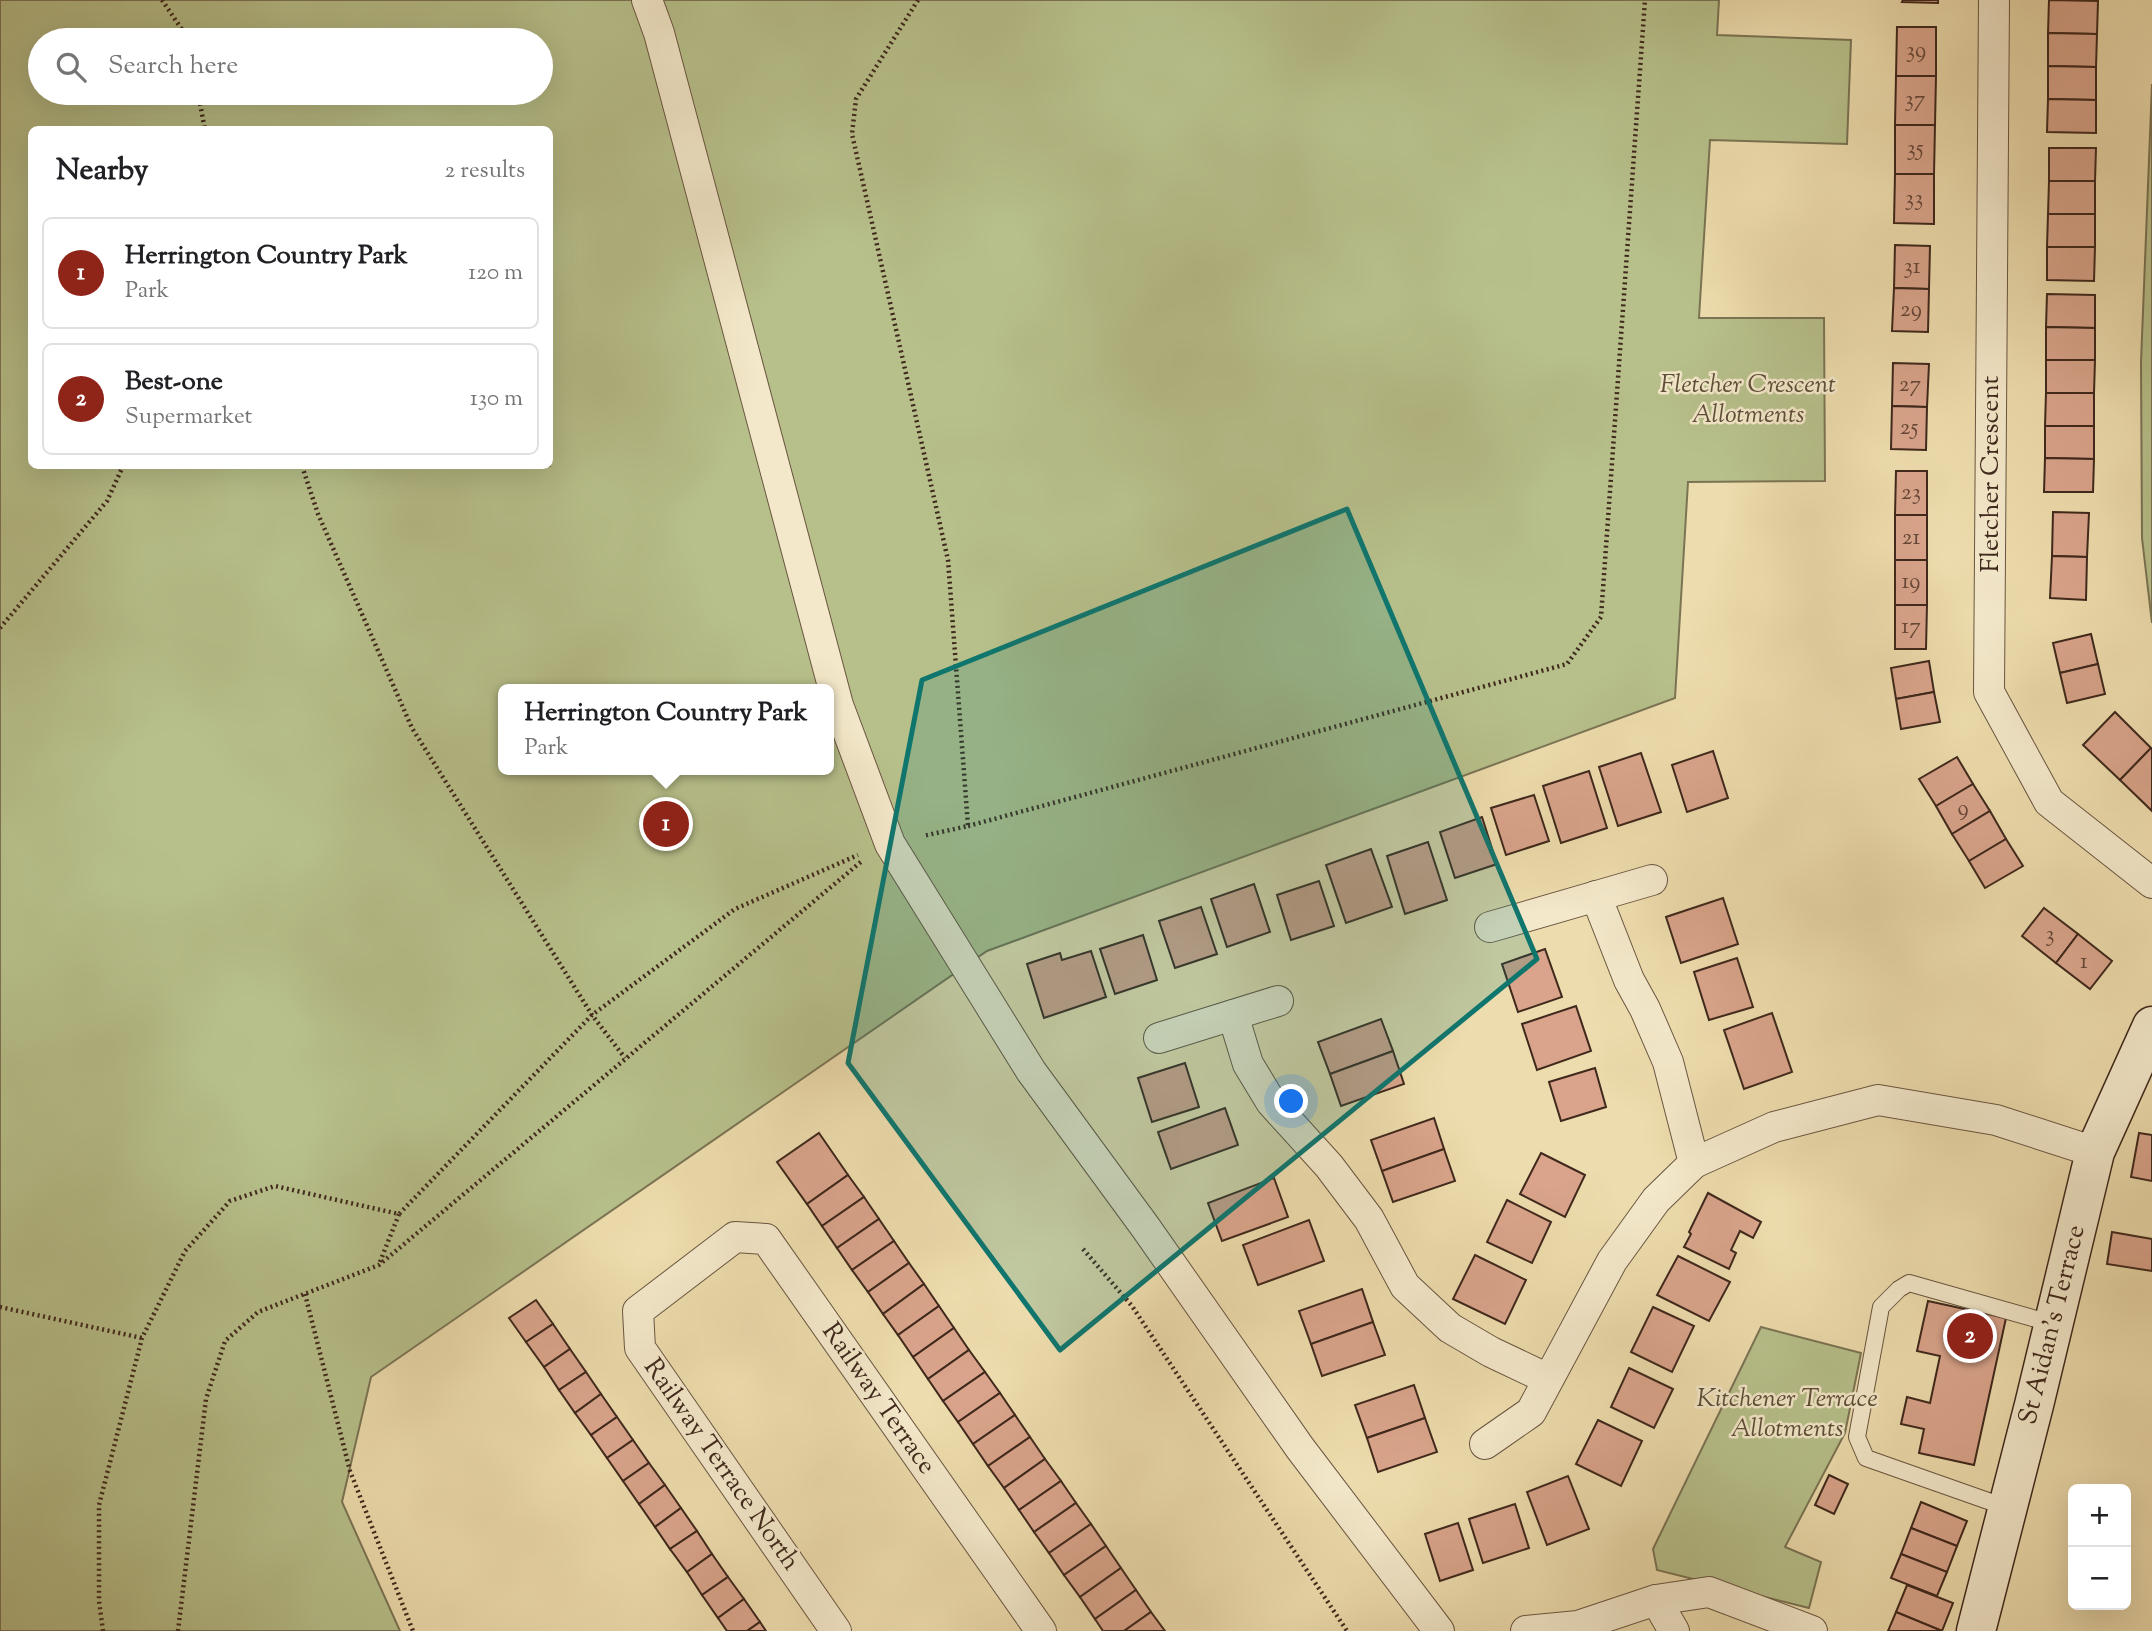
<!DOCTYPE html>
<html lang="en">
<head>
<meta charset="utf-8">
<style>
  :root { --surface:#fff; --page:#f2f2f2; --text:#202124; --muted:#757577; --line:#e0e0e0; --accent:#8f2418 }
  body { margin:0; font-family:"Sorts Mill Goudy",serif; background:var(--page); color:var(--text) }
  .controls { position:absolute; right:21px; bottom:21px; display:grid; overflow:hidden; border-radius:10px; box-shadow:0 7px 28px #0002 }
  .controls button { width:63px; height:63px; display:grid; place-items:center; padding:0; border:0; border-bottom:2px solid var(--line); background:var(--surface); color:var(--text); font:35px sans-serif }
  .you { position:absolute; left:1292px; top:1102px; width:24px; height:24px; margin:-18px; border:5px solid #fff; border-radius:50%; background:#1a73e8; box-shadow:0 0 0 10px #1a73e833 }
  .badge { display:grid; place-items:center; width:46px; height:46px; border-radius:50%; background:var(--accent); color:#fff; font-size:23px; font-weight:700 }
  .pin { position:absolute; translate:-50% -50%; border:4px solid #fff; box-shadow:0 2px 7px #0006 }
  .popup { position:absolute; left:498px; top:684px; width:336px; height:91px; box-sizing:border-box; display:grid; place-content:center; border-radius:10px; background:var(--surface); filter:drop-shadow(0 2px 5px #0005); font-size:23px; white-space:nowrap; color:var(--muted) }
  .popup b { font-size:26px; color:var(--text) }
  .popup::after { content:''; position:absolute; left:50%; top:100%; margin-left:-14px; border:14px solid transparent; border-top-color:var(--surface) }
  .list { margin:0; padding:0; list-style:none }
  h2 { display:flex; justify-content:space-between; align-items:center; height:91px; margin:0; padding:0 28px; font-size:30px }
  h2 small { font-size:23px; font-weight:400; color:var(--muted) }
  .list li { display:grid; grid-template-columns:46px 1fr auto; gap:21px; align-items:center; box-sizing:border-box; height:112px; margin:0 14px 14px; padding:0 14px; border:2px solid var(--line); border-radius:10px }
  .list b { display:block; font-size:26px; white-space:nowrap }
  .list p { margin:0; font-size:23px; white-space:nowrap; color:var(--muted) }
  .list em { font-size:23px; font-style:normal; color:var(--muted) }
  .icon { flex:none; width:38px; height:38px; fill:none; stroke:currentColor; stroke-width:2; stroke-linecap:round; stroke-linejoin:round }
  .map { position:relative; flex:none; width:2152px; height:1631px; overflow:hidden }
  .search { position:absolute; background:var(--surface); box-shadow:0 7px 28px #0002; left:28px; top:28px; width:525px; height:77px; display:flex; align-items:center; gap:18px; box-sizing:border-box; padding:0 24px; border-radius:38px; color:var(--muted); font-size:26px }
  .panel { position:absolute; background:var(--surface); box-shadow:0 7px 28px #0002; left:28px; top:126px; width:525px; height:343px; border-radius:10px }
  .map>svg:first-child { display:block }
  .green { fill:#b7c08b; stroke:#7b7454; stroke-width:2; fill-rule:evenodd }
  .building { fill:#d9a48b; stroke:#3f281c; stroke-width:2 }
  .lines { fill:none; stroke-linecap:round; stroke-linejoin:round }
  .service-casing { stroke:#6a5540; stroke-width:18 }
  .minor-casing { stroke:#6a5540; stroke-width:32 }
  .secondary-casing { stroke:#3f281c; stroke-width:41 }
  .path { stroke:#3f281c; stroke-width:4.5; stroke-dasharray:2 3.5; stroke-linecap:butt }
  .service { stroke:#f3e8ca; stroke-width:16 }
  .minor { stroke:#f3e8ca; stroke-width:30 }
  .secondary { stroke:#f3e8ca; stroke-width:38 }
  .marked { fill:#0f766e; fill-opacity:0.2; stroke:#0f766e; stroke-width:5; stroke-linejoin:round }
  .labels { text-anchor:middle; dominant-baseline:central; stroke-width:5; stroke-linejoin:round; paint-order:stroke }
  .number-label { font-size:23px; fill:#664738 }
  .park-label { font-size:26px; font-style:italic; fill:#5d4e38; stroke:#f3e8ca }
  .street-label { font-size:26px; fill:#3f281c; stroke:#f3e8ca }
</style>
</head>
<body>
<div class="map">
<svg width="2152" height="1631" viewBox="0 0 2152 1631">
  <rect width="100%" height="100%" fill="#eddcad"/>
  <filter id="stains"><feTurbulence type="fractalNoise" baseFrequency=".00286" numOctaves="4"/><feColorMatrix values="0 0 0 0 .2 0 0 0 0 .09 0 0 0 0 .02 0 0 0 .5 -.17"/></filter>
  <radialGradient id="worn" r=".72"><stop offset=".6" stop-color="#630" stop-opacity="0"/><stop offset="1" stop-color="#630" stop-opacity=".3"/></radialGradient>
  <g class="green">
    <path d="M0,0h1719l-2,35 134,5 -4,104 -137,-4 -11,178h125l1,163 -137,1 -13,216 -688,253 -616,426 -29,125 58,129h-400zM40,40h501v53h-501zM32,130h518v336h-518zM503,689h326v81h-326z"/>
    <path d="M2152,84v539l-10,-85 -1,-176z"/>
    <path d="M1761,1327l100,26 -16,80 -60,114 36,15 -12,46 -152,-38 -4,-21z"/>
  </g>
  <g class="building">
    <path d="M1903,0h35v3l-36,-1z"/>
    <path d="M2049,0l49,1 -1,33 -49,-1z"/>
    <path d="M1897,27h39v49h-40z"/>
    <path d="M2048,33l49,1 -1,33 -48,-1z"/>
    <path d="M2048,66l48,1v33l-48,-1z"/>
    <path d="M1896,76h40l-1,49h-40z"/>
    <path d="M2048,99l48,1v33l-49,-1z"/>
    <path d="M1895,125h40l-1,49h-39z"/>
    <path d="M2049,148h47l-1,33h-46z"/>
    <path d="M1895,174h39v50l-40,-1z"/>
    <path d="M2049,181h46v33h-47z"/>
    <path d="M2048,214h47v33h-48z"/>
    <path d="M1895,245l35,1 -1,43 -35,-1z"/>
    <path d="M2047,247h48l-1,34 -47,-1z"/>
    <path d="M1894,288l35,1 -1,43 -36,-1z"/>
    <path d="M2047,294l48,1v33l-49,-1z"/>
    <path d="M2046,327l49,1v32h-49z"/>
    <path d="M2046,360h49l-1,33h-48z"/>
    <path d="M1893,363l36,1 -2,43 -35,-1z"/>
    <path d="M2046,393h48v33h-49z"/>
    <path d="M1892,406l35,1 -1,43 -35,-1z"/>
    <path d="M2045,426h49v33l-49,-1z"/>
    <path d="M2045,458l49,1 -1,33h-49z"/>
    <path d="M1896,471h31v44h-32z"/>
    <path d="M2053,512l36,1 -2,44 -35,-1z"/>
    <rect x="1895" y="515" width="32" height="45"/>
    <path d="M2052,556l35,1 -1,43 -36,-2z"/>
    <rect x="1895" y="560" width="32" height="45"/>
    <path d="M1895,605h32l-1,44h-31z"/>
    <path d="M2091,634l7,30 -38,9 -7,-30z"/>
    <path d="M1929,661l5,31 -38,7 -5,-31z"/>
    <path d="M2098,664l7,30 -38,9 -7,-30z"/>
    <path d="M1934,692l6,30 -39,7 -5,-30z"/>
    <path d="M2115,712l36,36 -31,32 -37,-35z"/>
    <path d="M2151,748h1v63l-32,-31z"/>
    <path d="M1713,751l15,47 -41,14 -15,-47z"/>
    <path d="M1641,753l20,59 -43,14 -19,-59z"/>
    <path d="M1957,757l16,27 -37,22 -17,-27z"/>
    <path d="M1589,771l18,57 -46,15 -18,-57z"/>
    <path d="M1973,784l17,27 -38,23 -16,-28z"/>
    <path d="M1534,795l15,46 -43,14 -15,-47z"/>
    <path d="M1990,811l16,28 -37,22 -17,-27z"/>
    <path d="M1482,817l15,47 -42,14 -15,-46z"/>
    <path d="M2006,839l17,27 -38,22 -16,-27z"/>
    <path d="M1428,842l19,58 -42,14 -18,-58z"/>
    <path d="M1371,849l21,58 -46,16 -20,-58z"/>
    <path d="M1319,881l15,45 -43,14 -14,-45z"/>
    <path d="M1254,884l16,48 -43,15 -16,-48z"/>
    <path d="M1723,898l15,46 -57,19 -15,-46z"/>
    <path d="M1201,907l16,47 -42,14 -16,-47z"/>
    <path d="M2044,908l34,26 -22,29 -34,-27z"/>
    <path d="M2078,934l34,27 -22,28 -34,-26z"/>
    <path d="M1143,935l14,45 -42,14 -15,-45z"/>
    <path d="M1545,949l17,48 -44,15 -16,-48z"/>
    <path d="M1091,951l15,46 -62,21 -17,-54 33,-11 2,7z"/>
    <path d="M1737,958l16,49 -44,13 -15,-48z"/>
    <path d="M1576,1006l15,45 -54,19 -15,-46z"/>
    <path d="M1772,1013l20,59 -48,17 -20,-59z"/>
    <path d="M1381,1019l12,32 -63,23 -12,-32z"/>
    <path d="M1393,1051l11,33 -63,22 -11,-32z"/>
    <path d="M1185,1063l14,44 -47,15 -14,-44z"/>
    <path d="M1595,1068l11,39 -45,14 -12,-39z"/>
    <path d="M1225,1108l13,37 -67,24 -13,-37z"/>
    <path d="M1434,1118l10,31 -62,22 -11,-31z"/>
    <path d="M819,1133l29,42 -41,29 -30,-42z"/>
    <path d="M2139,1133l13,2v46l-21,-4z"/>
    <path d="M1444,1149l11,32 -62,21 -11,-31z"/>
    <path d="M1541,1153l44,22 -20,42 -45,-23z"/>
    <path d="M848,1175l16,22 -42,29 -15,-22z"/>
    <path d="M1274,1178l14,39 -66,24 -14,-38z"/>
    <path d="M1708,1193l53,29 -8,16 -13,-7 -9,19 5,3 -7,16 -45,-22 7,-13 -2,-2z"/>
    <path d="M864,1197l15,22 -42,29 -15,-22z"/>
    <path d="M1507,1200l44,22 -19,41 -45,-21z"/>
    <path d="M879,1219l15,22 -42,29 -15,-22z"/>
    <path d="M1309,1220l15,41 -66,24 -15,-40z"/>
    <path d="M2112,1232l40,7v32l-45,-7z"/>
    <path d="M894,1241l15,22 -41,29 -16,-22z"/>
    <path d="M1475,1255l51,25 -21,44 -52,-25z"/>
    <path d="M1678,1256l52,26 -21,39 -52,-26z"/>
    <path d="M909,1263l15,21 -41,30 -15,-22z"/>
    <path d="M924,1284l15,22 -41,29 -15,-21z"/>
    <path d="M1362,1289l11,33 -62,22 -12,-33z"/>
    <path d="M536,1300l17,24 -27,18 -17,-24z"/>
    <path d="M1928,1301l78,17 -32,147 -55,-12 5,-24 -23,-5 6,-27 23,6 10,-47 -23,-5z"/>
    <path d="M939,1306l15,22 -41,29 -15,-22z"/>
    <path d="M1653,1307l41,19 -22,46 -41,-20z"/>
    <path d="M1373,1322l12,33 -63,21 -11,-32z"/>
    <path d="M553,1324l17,25 -26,18 -18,-25z"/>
    <path d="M954,1328l15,22 -41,29 -15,-22z"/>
    <path d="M570,1349l16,23 -27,18 -15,-23z"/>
    <path d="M969,1350l16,22 -42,29 -15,-22z"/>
    <path d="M1629,1368l44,21 -19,39 -43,-21z"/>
    <path d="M586,1372l15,22 -26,19 -16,-23z"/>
    <path d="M985,1372l15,21 -42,29 -15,-21z"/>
    <path d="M1414,1385l11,33 -58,20 -12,-33z"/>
    <path d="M1000,1393l15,22 -42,29 -15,-22z"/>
    <path d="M601,1394l16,23 -26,18 -16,-22z"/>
    <path d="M1015,1415l15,22 -42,29 -15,-22z"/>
    <path d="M617,1417l16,23 -26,18 -16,-23z"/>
    <path d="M1425,1418l12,34 -59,20 -11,-34z"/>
    <path d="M1598,1420l44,21 -21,45 -45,-22z"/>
    <path d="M1030,1437l15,22 -41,29 -16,-22z"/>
    <path d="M633,1440l16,23 -26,18 -16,-23z"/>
    <path d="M1045,1459l16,22 -42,29 -15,-22z"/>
    <path d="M649,1463l16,22 -26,19 -16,-23z"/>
    <path d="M1829,1475l19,9 -14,30 -19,-9z"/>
    <path d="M1568,1476l21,53 -42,16 -20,-53z"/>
    <path d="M1061,1481l15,22 -42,29 -15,-22z"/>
    <path d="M665,1485l16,23 -26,19 -16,-23z"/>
    <path d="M1921,1502l46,19 -10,25 -46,-18z"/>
    <path d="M1076,1503l15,21 -42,29 -15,-21z"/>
    <path d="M1515,1504l14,44 -46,15 -14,-44z"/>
    <path d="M681,1508l16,23 -27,18 -15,-22z"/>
    <path d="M1458,1523l15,47 -33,11 -15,-47z"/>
    <path d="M1091,1524l15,22 -42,29 -15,-22z"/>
    <path d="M1911,1528l46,18 -10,26 -46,-18z"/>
    <path d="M697,1531l15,23 -25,18 -17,-23z"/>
    <path d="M1106,1546l15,22 -41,29 -16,-22z"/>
    <path d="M712,1554l16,23 -26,18 -15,-23z"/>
    <path d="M1901,1554l46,18 -10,24 -46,-18z"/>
    <path d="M1121,1568l15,22 -41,29 -15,-22z"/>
    <path d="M728,1577l16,22 -26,19 -16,-23z"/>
    <path d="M1907,1585l46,18 -11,28 -46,-19z"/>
    <path d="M1136,1590l15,22 -27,19h-21l-8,-12z"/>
    <path d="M744,1599l16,23 -13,9h-20l-9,-13z"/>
    <path d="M1151,1612l14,19h-41z"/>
    <path d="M1896,1612l46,19h-54z"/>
    <path d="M760,1622l6,9h-19z"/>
  </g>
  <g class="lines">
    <defs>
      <path id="service" d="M2008,1508l-142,-50 -9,-21 24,-130 18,-18 10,-6 145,41"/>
      <g id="minor">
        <path d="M647,0l12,33 179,672 52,139 141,227 115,157 154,220 139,183"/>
        <path d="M1994,0l-5,692 60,110 103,81"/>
        <path d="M1596,896l33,84 16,29 23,53 26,101"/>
        <path d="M1490,927l162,-47"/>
        <path d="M1233,1015l15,49 23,38 58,64 40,53 36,67 45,42 41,24 57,27"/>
        <path d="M1159,1038l119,-37"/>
        <path d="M1485,1444l46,-32 81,-151 44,-61 38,-37 80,-36 104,-27 118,20 99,32"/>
        <path d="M1656,1600l18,31"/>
        <path d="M836,1631l-196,-283 -2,-37 97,-74 31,2 275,392"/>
        <path d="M1526,1631l52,-5 78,-26 53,-8 103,39"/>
      </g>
      <path id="secondary" d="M1976,1631l58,-226 61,-253 57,-126"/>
    </defs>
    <use href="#service" class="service-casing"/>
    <use href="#minor" class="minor-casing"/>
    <use href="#secondary" class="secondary-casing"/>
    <g class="path">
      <path d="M162,0l27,40"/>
      <path d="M918,0l-62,99 -4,35 96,426 20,266 -45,10"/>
      <path d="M198,93l7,37"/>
      <path d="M302,466l16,48 94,214 180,287 33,43"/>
      <path d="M0,628l107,-127 16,-35"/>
      <path d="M968,826l599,-162 34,-47 44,-617"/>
      <path d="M1083,1249l49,57 215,325"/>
      <path d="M380,1262l19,-48"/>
      <path d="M305,1294l45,177 63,160"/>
      <path d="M0,1307l142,31"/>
      <path d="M103,1631l-4,-30v-96l43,-167 43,-87 45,-50 45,-15 124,28 193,-199 143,-106 123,-54"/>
      <path d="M178,1631l28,-232 19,-58 33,-29 121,-47 483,-404"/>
    </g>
    <use href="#service" class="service"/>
    <use href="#minor" class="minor"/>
    <use href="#secondary" class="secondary"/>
  </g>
  <path class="marked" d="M1347,509l190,450 -477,391 -212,-287 74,-383z"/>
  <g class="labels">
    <g class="number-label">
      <text x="1916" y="51">39</text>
      <text x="1915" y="100">37</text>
      <text x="1915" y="149">35</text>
      <text x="1914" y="199">33</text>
      <text x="1912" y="267">31</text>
      <text x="1911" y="310">29</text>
      <text x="1910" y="385">27</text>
      <text x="1909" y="428">25</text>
      <text x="1911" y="493">23</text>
      <text x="1911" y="538">21</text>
      <text x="1911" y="582">19</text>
      <text x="1911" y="627">17</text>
      <text x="1963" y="809">9</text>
      <text x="2050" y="935">3</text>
      <text x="2084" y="962">1</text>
    </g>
    <g class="park-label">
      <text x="1748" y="385">Fletcher Crescent<tspan x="1748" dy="30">Allotments</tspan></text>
      <text x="1787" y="1399">Kitchener Terrace<tspan x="1787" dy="30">Allotments</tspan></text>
    </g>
    <g class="street-label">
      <text transform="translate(1991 474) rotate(-90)">Fletcher Crescent</text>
      <text transform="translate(2053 1325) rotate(-76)">St Aidan's Terrace</text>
      <text transform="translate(878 1399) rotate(55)">Railway Terrace</text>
      <text transform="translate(721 1465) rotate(55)">Railway Terrace North</text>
    </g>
  </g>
  <rect width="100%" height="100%" filter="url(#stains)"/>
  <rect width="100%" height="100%" fill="url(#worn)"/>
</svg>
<div class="controls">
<button>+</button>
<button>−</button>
</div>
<div class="you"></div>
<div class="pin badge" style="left:666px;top:824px">1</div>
<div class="popup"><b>Herrington Country Park</b>Park</div>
<div class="pin badge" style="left:1970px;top:1336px">2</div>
<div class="search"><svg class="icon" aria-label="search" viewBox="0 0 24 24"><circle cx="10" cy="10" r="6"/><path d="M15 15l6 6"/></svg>Search here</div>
<section class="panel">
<h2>Nearby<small>2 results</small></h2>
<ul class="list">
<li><span class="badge">1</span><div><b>Herrington Country Park</b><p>Park</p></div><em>120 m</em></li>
<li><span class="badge">2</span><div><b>Best-one</b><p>Supermarket</p></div><em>130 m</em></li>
</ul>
</section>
</div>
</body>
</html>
